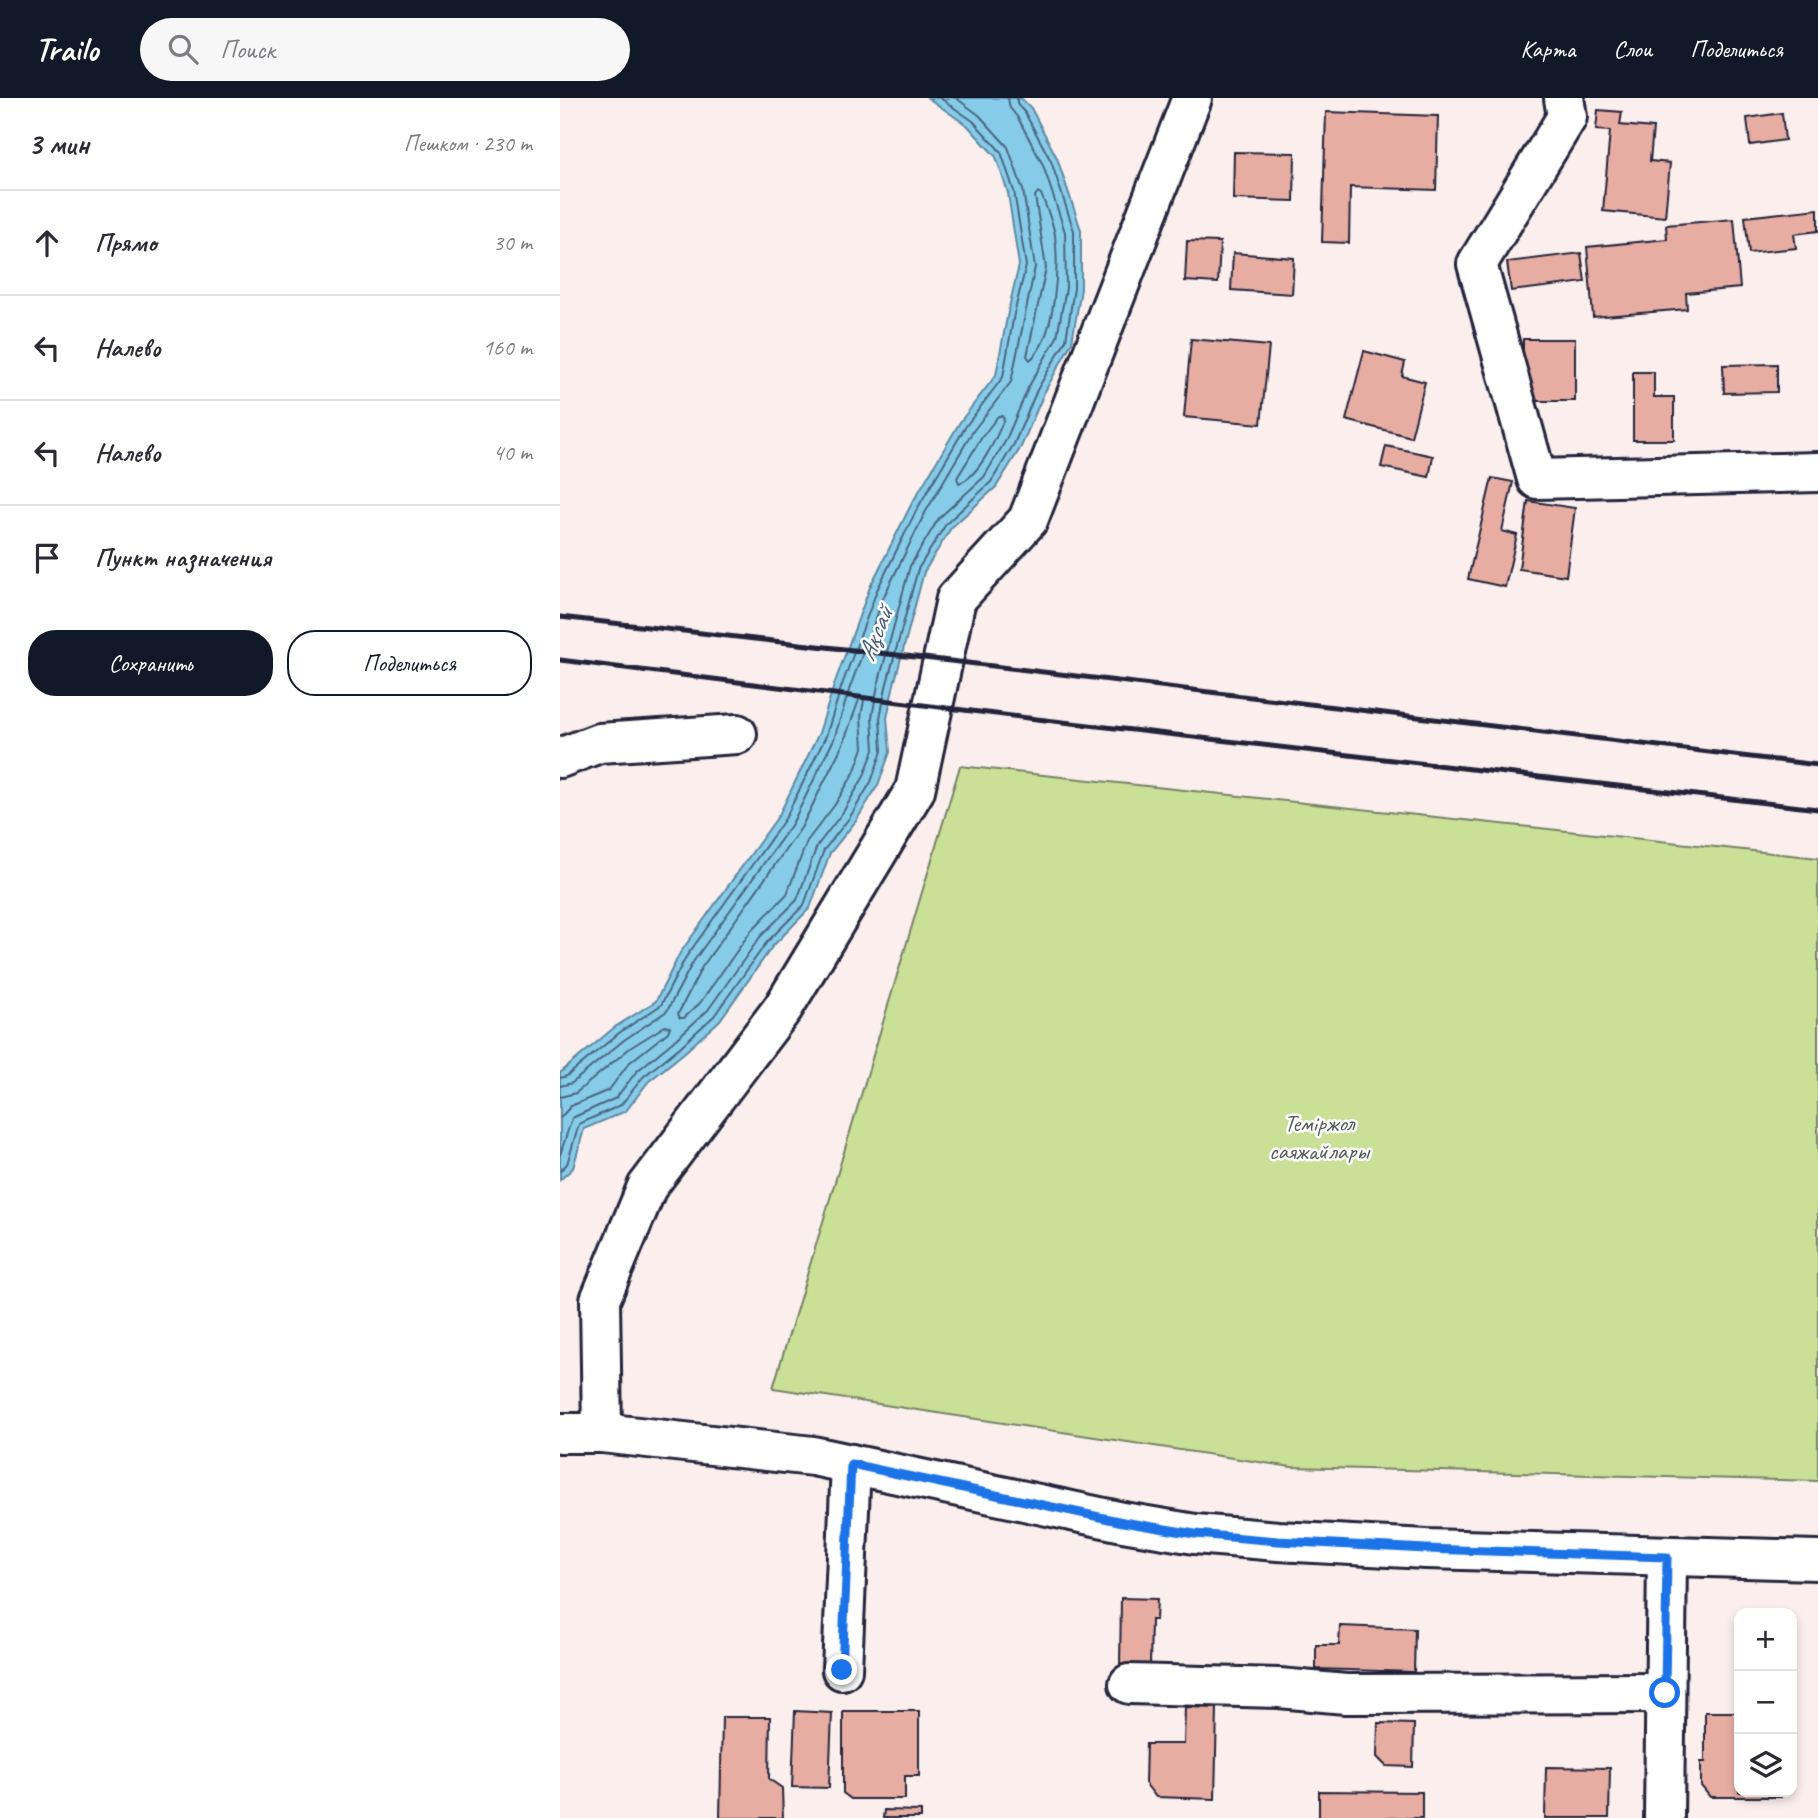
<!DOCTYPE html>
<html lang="ru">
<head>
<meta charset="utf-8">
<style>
  :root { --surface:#fff; --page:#f7f7f7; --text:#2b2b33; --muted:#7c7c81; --line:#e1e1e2; --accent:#111827 }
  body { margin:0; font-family:Caveat,sans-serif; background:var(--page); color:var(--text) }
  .controls { position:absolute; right:21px; bottom:21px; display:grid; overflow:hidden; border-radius:14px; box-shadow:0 4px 10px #0003 }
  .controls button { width:63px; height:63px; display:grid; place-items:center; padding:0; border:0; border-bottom:2px solid var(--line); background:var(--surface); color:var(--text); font:35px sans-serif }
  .stop { position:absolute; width:21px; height:21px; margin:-16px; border:5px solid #1a73e8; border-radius:50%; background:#fff }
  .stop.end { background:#1a73e8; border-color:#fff; box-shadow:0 2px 7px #0008 }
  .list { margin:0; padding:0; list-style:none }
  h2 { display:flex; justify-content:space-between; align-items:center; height:91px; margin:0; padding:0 28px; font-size:30px }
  h2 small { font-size:23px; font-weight:400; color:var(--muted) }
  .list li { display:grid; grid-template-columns:46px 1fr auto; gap:21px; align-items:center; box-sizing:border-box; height:105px; padding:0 28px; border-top:2px solid var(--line) }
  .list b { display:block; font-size:26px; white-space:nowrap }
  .list em { font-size:23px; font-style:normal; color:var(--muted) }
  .actions { display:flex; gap:14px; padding:21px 28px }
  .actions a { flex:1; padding:16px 0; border:2px solid var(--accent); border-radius:28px; text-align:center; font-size:24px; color:var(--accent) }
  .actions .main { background:var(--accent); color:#fff }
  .icon { flex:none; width:38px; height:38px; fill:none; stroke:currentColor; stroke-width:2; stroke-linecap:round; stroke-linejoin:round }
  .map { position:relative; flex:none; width:1258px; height:1720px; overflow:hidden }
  header { display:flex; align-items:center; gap:42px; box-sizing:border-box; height:98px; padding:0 35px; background:var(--accent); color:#fff }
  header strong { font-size:33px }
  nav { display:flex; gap:38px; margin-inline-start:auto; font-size:24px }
  .search { width:490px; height:63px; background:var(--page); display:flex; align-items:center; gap:18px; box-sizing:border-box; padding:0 24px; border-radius:38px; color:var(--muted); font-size:26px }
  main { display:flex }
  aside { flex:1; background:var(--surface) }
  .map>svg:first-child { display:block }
  .green { fill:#c9e096; stroke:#768168; stroke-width:2 }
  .water { fill:#86cce8; stroke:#5e88a3; stroke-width:2 }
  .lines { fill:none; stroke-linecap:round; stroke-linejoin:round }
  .shore { stroke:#4a6680; stroke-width:2 }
  .building { fill:#e7ada2; stroke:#22223b; stroke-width:2 }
  .minor-casing { stroke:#22223b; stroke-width:44 }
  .secondary-casing { stroke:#22223b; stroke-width:44 }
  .minor { stroke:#fff; stroke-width:38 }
  .secondary { stroke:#fff; stroke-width:38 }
  .rail { stroke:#22223b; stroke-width:5 }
  .route { stroke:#1a73e8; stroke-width:9 }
  .labels { text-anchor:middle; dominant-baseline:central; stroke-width:5; stroke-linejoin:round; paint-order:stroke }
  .park-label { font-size:24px; fill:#545b56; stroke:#fff }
  .water-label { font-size:26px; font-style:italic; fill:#455e78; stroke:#fff }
</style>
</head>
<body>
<header>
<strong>Trailo</strong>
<div class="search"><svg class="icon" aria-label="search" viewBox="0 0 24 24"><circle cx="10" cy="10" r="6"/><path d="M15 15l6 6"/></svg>Поиск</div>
<nav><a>Карта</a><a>Слои</a><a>Поделиться</a></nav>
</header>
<main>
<aside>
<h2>3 мин<small>Пешком · 230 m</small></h2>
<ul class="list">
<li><svg class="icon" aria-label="ahead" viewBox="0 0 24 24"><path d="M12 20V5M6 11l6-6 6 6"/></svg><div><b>Прямо</b></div><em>30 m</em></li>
<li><svg class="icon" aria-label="left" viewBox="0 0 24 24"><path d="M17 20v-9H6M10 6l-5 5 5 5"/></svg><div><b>Налево</b></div><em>160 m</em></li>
<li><svg class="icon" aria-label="left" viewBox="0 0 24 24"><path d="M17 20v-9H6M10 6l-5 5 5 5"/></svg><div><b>Налево</b></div><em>40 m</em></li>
<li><svg class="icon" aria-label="arrive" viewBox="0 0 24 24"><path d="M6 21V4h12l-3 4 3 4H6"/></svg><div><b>Пункт назначения</b></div></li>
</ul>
<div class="actions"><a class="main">Сохранить</a><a>Поделиться</a></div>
</aside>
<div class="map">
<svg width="1258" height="1720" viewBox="0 0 1258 1720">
  <rect width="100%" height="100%" fill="#faefec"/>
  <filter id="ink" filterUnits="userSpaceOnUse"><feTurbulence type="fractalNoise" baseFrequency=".0143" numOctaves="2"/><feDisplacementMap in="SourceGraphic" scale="14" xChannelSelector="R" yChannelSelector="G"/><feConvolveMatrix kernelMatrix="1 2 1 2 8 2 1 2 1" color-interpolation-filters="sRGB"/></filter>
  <g filter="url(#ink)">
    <path class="green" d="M400,668l858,92v623l-526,-14 -519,-79z"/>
    <path class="water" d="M368,0h93l10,10 26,50 24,72v59l-9,53 -28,51 -23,54 -25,40 -45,41 -27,44 -31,116 -6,30 3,34 -12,33 -22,36 -26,32 -20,55 -38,39 -52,73 -35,32 -37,30 -22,29 -42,18 -11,39 -13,12v-107l55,-46 41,-26 24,-48 99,-138 40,-82 16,-51 35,-95 41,-82 49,-83 36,-47 12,-63 11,-47 -11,-72 -12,-36 -28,-31z"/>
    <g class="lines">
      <g class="shore">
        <path d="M478,94l3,2c5,13 12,28 14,41 4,32 1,103 -25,125l-3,-4 19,-88 -11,-72z"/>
        <path d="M438,318h4l2,3c-7,18 -26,59 -45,64l-2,-5 25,-41z"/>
        <path d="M300,599l4,3 -3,17 2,31 -9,25 -20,33 -27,35 -20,53 -36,37 -51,72 -16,15h-4l-2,-4 24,-47 99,-139 42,-84z"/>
        <path d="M0,980l7,-2 52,-43 42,-28 25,-48 99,-138 41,-83 16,-51 35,-95 40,-81 49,-83 37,-49 11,-63 12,-48 -12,-75 -13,-39 -28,-31 -33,-23"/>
        <path d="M0,988l12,-3 52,-43 43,-29 26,-49 99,-138 42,-85 16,-52 35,-93 40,-81 48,-82 38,-49 24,-115 -12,-77 -15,-43 -29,-32 -23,-17"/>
        <path d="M0,999l16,-4 54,-45 35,-22 5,1 -2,5 -39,31 -20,27 -38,16 -11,12"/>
        <path d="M0,1057l12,-37 44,-20 21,-27 38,-31 33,-30 52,-73 37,-37 20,-54 26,-34 20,-34 11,-28 -2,-33 6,-32 32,-119 29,-48 45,-41 22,-37 23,-54 28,-49 9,-49 -1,-56 -22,-67 -25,-47 -8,-10 -2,-10"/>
        <path d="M0,1073l7,-7 12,-40 42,-19 22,-28 37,-30 34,-31 53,-74 37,-37 20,-55 26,-33 21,-35 11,-31 -2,-33 6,-31 32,-118 28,-45 45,-42 23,-38 23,-54 29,-50 8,-52v-57l-23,-70 -26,-48 -8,-9v-6"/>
      </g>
    </g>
    <g class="building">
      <path d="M1038,12l24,2 -2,13 33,3 -3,33 20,2 -5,54 -62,-6 7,-80 -14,-1z"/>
      <path d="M766,14l112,4 -2,74 -86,-3 -1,56 -27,-1z"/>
      <path d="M1222,15l3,27 -35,5 -3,-27z"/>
      <path d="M674,54l61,1 -1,48 -61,-2z"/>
      <path d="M1258,111v22l-24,3 2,14 -47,5 -4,-36z"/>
      <path d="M1174,121l6,69 -54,5 1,16 -94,8 -6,-70 80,-8 -1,-14z"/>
      <path d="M627,143l33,1 -2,41 -33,-2z"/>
      <path d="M673,155l61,5 -2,36 -61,-4z"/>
      <path d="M1021,155l4,29 -74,9 -4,-29z"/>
      <path d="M631,241l78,7 -8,78 -77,-7z"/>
      <rect x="963" y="241" width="52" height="62"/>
      <path d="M804,253l41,11 -3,14 23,6 -14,55 -65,-17z"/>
      <path d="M1217,266v28l-53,1 -1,-28z"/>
      <path d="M1073,274h21v25h20v43h-41z"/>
      <path d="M826,348l47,10 -4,21 -48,-10z"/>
      <path d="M932,380l21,4 -11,49 15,4 -12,52 -37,-8z"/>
      <path d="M968,403l47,7 -9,68 -47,-7z"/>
      <path d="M561,1500l36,1 -1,21h-5l-1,47h-30z"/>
      <path d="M780,1528l75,3 -1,43 -98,-3v-24h23z"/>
      <path d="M625,1609l32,1 -2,91 -59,-2 -11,-14 1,-39h38z"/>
      <path d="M235,1613l37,2 -3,75 -37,-1z"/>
      <path d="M283,1613h76v65h-14v23h-54l-8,-6z"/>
      <path d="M1145,1614h34v80h42v5h-71l-9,-11v-24h4z"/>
      <path d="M162,1619h48l-1,62 13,9 1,30h-63z"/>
      <path d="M818,1625l36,1 -1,43 -27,-1 -9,-9z"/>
      <path d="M986,1669l64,1 -1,50h-64z"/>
      <path d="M759,1693l103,1v26h-103z"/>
      <path d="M324,1712l37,1v7h-38z"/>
    </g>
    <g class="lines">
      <defs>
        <g id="minor">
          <path d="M1004,0l3,19 -90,147 60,215 281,-7"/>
          <path d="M0,660l39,-15 138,-9"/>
          <path d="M42,1335l-2,-133 47,-113 136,-179 132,-218 41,-191 72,-79 164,-422"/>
          <path d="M282,1572l9,-206"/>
          <path d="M569,1586l150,4 67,6 319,-1"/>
          <path d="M1104,1720l3,-261"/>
        </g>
        <path id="secondary" d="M0,1335h42l211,23 310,66 72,12 83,7 148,8 392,11"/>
      </defs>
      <use href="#minor" class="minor-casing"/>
      <use href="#secondary" class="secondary-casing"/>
      <use href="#minor" class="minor"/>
      <use href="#secondary" class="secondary"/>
      <g class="rail">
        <path d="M0,519l408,46 850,102"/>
        <path d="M0,562l468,58 790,91"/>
      </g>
    </g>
  </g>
  <g class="lines" filter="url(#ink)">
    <path class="route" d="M282,1572l9,-206 272,58 72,12 83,7 148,8 241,8 -2,136"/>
  </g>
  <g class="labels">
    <g class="park-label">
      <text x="759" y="1025">Теміржол<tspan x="759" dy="28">саяжайлары</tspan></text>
    </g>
    <g class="water-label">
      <text transform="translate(315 536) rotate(-68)">Ақсай</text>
    </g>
  </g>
</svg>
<div class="controls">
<button>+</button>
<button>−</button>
<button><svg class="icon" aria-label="layers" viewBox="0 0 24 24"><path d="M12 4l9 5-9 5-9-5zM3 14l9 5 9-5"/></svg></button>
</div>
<div class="stop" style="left:1105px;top:1595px"></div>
<div class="stop end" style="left:282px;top:1572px"></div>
</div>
</main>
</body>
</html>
